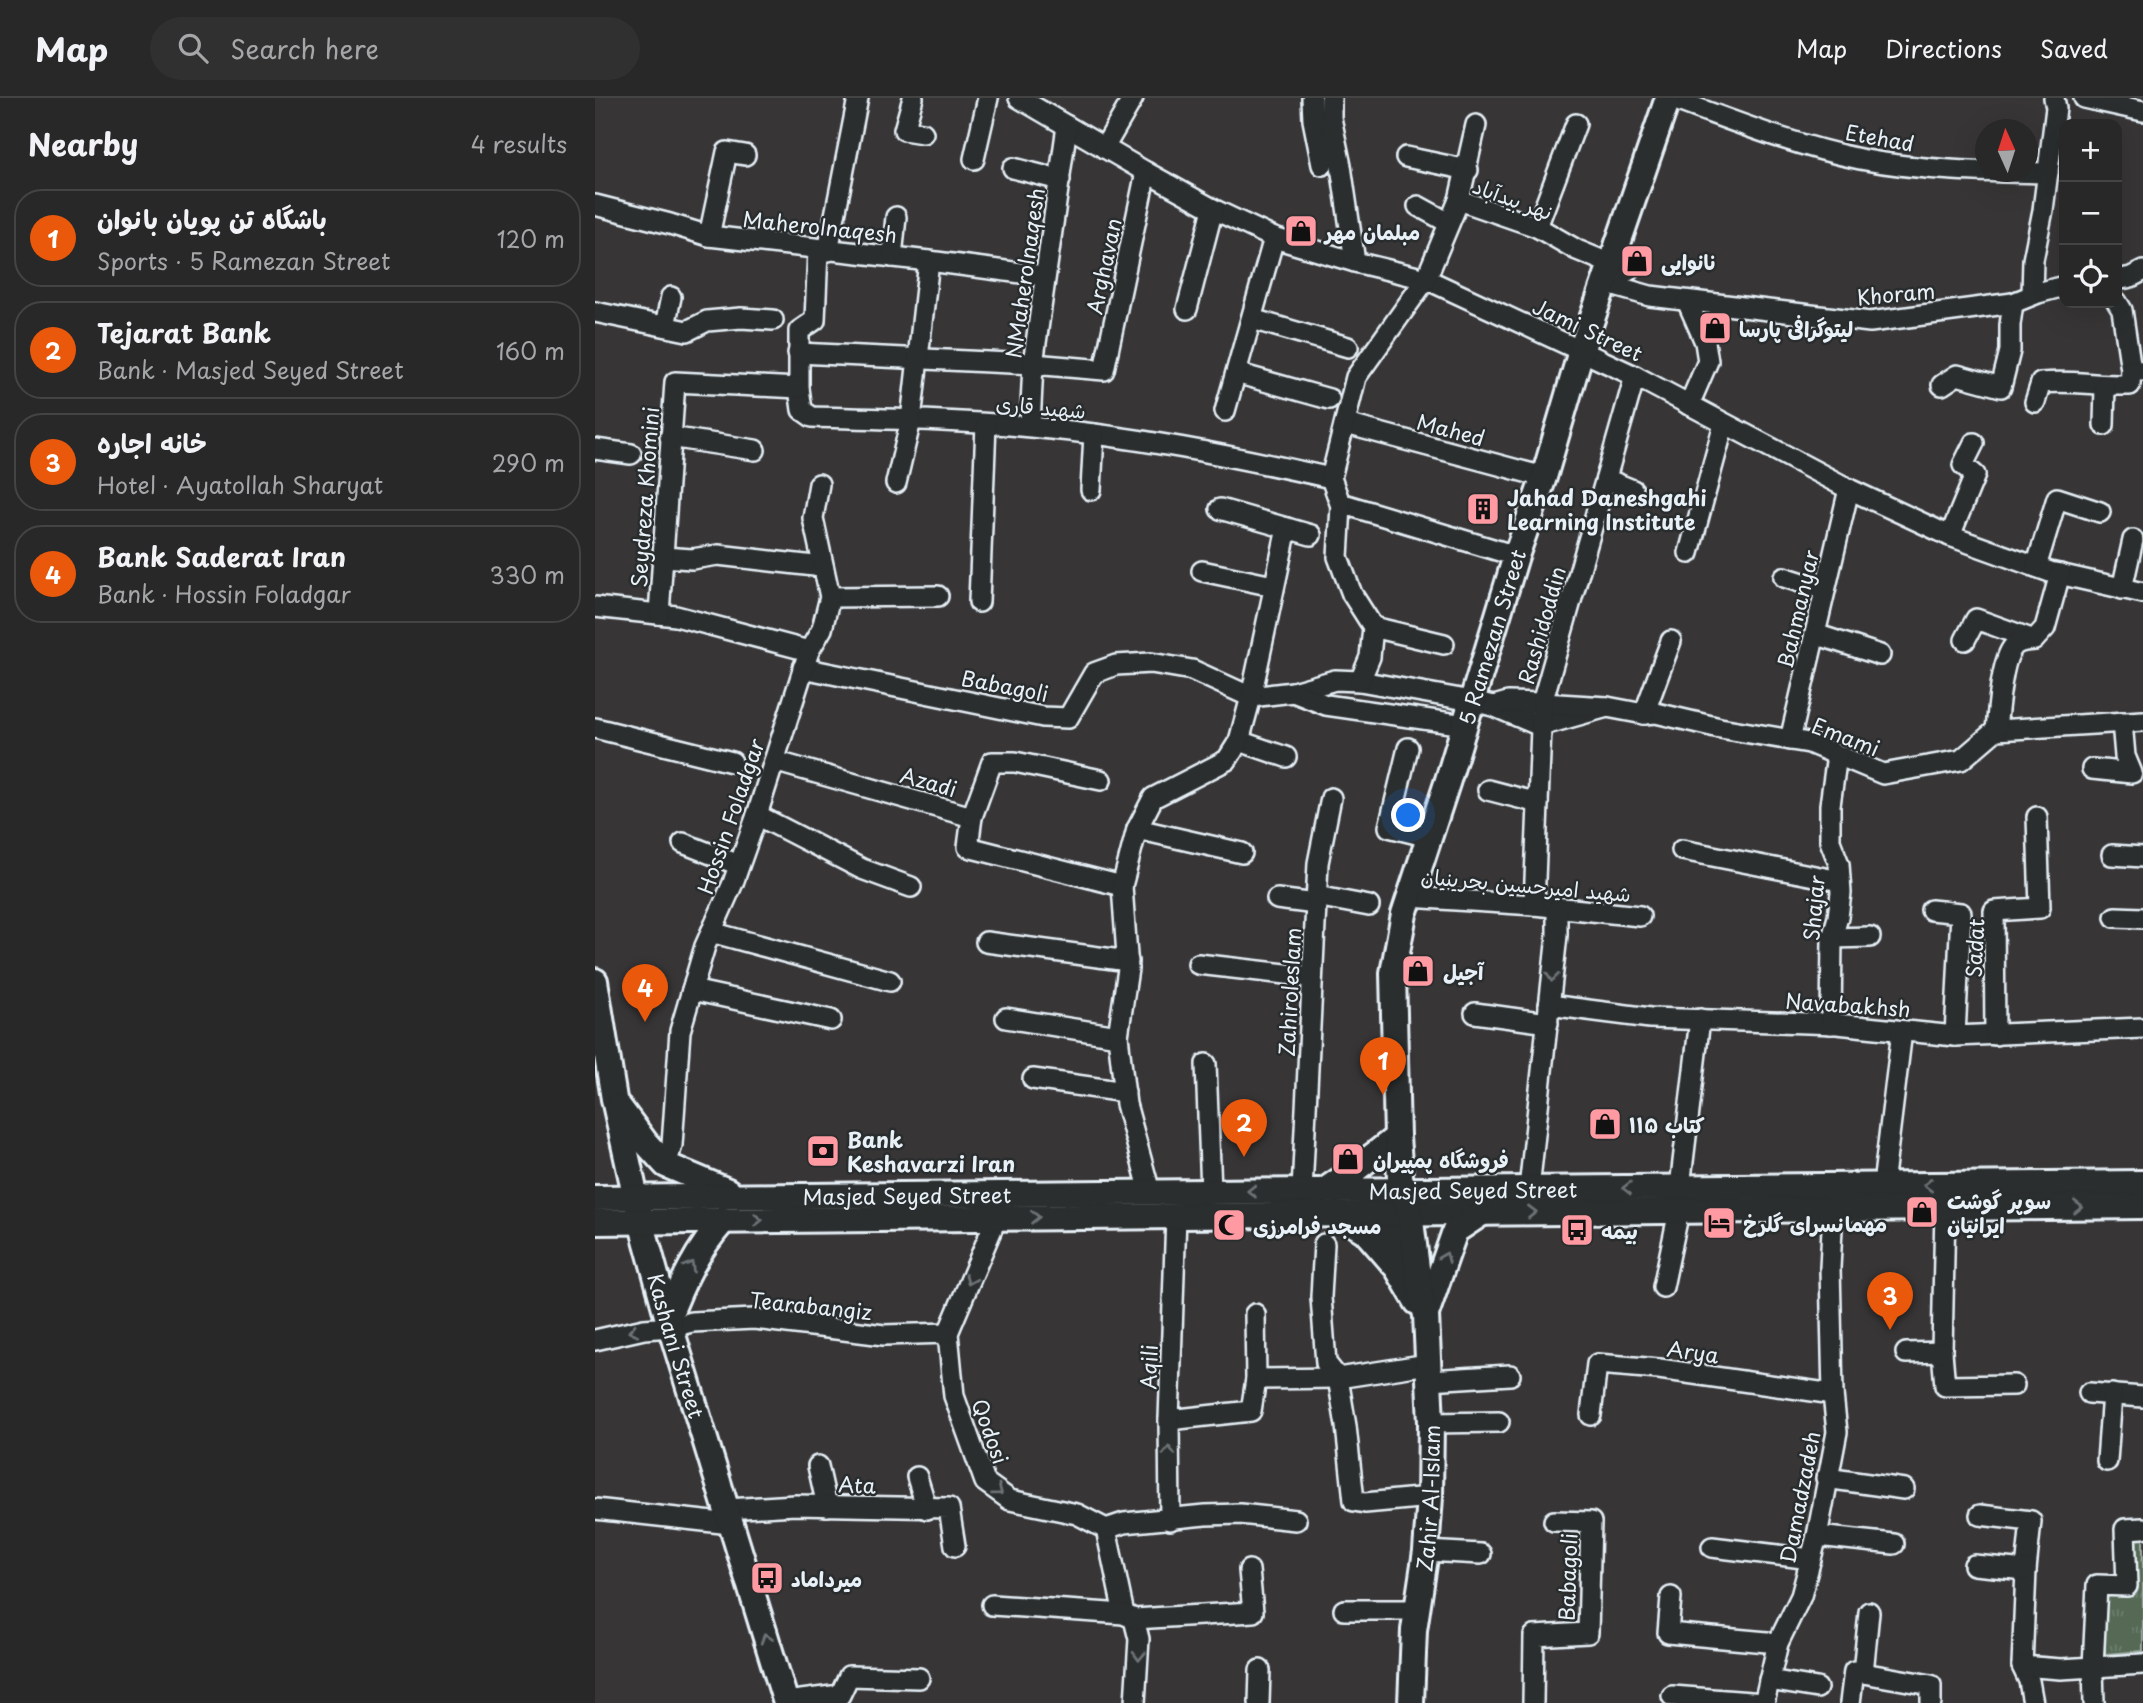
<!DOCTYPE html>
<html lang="en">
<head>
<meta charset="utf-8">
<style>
  :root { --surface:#292828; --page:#313030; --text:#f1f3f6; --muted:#a5a6a8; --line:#454445; --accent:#ea580c }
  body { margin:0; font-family:"Playpen Sans","Playpen Sans Arabic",sans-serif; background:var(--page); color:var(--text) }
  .controls { position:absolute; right:21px; top:21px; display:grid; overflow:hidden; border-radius:14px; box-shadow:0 7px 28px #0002 }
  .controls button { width:63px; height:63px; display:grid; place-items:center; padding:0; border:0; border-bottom:2px solid var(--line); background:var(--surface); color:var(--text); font:35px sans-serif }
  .compass { position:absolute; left:1380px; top:21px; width:63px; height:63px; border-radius:50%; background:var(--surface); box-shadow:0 7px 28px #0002; rotate:357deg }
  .you { position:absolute; left:814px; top:718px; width:24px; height:24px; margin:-18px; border:5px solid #fff; border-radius:50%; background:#1a73e8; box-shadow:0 0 0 10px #1a73e833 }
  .badge { display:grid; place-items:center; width:46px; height:46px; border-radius:50%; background:var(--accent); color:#fff; font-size:23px; font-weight:700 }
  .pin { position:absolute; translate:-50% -58px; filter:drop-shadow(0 2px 4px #0008) }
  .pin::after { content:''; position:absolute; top:37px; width:24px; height:21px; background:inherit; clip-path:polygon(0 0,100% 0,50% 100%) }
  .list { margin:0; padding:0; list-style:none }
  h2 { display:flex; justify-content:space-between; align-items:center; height:91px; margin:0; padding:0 28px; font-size:30px }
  h2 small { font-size:23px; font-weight:400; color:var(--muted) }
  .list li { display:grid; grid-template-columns:46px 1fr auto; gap:21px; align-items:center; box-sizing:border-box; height:98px; margin:0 14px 14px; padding:0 14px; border:2px solid var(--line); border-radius:28px }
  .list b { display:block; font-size:26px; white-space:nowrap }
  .list p { margin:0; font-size:23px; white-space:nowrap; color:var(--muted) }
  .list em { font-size:23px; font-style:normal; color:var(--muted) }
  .icon { flex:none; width:38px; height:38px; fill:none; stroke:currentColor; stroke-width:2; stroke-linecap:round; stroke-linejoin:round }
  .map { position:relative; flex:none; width:1548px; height:1605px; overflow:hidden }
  header { display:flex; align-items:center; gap:42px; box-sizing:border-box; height:98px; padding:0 35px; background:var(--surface); border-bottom:2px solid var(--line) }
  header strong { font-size:33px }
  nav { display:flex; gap:38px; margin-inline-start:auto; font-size:24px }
  .search { width:490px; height:63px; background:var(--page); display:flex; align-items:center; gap:18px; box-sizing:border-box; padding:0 24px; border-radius:38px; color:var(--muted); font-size:26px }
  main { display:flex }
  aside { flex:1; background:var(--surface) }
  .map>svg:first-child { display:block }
  .park { fill:url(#park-tufts); stroke:#9eada6; stroke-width:2 }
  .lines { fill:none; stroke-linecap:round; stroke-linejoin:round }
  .minor-casing { stroke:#e8f1f8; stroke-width:24 }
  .major-casing { stroke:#e8f1f8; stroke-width:30 }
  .minor { stroke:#2a2d2e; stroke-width:19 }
  .major { stroke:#2a2d2e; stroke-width:24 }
  .oneway { stroke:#6c7275 }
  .labels { text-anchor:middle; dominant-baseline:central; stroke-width:5; stroke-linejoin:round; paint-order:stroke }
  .street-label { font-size:21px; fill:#e8f1f8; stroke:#2a2d2e }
  .poi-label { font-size:21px; font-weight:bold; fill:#e8f1f8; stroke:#2a2d2e; text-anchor:start }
</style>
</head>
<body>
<header>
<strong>Map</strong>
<div class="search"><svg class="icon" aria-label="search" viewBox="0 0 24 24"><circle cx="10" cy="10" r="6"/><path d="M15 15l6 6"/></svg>Search here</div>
<nav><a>Map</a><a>Directions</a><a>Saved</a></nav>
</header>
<main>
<aside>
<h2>Nearby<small>4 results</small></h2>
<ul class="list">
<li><span class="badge">1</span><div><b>باشگاه تن پویان بانوان</b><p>Sports · 5 Ramezan Street</p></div><em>120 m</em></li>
<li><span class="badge">2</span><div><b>Tejarat Bank</b><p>Bank · Masjed Seyed Street</p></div><em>160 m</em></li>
<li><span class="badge">3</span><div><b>خانه اجاره</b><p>Hotel · Ayatollah Sharyat</p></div><em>290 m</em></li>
<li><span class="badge">4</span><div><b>Bank Saderat Iran</b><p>Bank · Hossin Foladgar</p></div><em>330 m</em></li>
</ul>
</aside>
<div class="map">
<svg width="1548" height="1605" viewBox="0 0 1548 1605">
  <defs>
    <pattern id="park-tufts" width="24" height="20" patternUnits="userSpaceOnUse" patternTransform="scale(1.75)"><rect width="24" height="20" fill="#546955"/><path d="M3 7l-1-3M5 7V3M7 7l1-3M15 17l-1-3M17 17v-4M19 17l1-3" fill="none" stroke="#6d7f6e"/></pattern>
  </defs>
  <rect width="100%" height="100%" fill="#373536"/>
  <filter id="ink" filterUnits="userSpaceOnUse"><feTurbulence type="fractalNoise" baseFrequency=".0143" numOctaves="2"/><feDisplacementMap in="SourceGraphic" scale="14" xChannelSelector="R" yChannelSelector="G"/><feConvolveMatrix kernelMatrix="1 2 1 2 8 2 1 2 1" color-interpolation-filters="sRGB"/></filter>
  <g filter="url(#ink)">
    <path class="park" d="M1539,1433h9v120l-38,3 -1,-64 29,-2z"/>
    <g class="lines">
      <defs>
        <g id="minor">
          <path d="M318,0l-9,32 19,3"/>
          <path d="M424,0l127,74 67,37 61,29 81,24 71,17 209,97 214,113 101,47 100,36 93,21"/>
          <path d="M717,0l1,22 9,45"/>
          <path d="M736,0v20l10,48 14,96"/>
          <path d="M1075,0c63,23 125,48 190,61 62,12 125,13 188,14"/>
          <path d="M1489,0l59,13"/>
          <path d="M509,50l29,-50"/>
          <path d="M811,59l62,13"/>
          <path d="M379,61l14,-61"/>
          <path d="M418,70l47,12"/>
          <path d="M864,102l17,-75"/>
          <path d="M0,107l75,19 39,12 220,25 115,15"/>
          <path d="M823,108l31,17"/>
          <path d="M942,129l39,-103"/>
          <path d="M114,138l18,-84 18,3"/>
          <path d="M223,152l-3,70 -16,11v57l3,22 10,7c73,2 146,3 219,10 102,9 201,29 300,51"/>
          <path d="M233,153l30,-153"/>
          <path d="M297,159l4,-40"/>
          <path d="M1522,182l14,-3 12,-6"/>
          <path d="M1009,185l46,13 220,26 143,-19 25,-10 26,-7"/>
          <path d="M1437,197l1,-35 10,-50 13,-102 -2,-10"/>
          <path d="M1092,203l18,41 3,19 -19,44"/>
          <path d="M1522,204l5,8 9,60 11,1"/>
          <path d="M592,211l26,-100"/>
          <path d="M0,214l92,19 20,-10 34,-3 32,2"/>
          <path d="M657,221l96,28"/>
          <path d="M70,228l6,-29"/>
          <path d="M203,255l235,11 71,6 42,-198"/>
          <path d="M641,275l93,26"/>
          <path d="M1347,287l15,-10 44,12 9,-36v-26l3,-22"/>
          <path d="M1440,304l6,-19c30,-3 59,3 89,2l1,-15"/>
          <path d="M630,313l49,-173"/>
          <path d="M751,326l198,53"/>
          <path d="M1509,327l1,-39"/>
          <path d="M435,328l3,-62 34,-238"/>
          <path d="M75,339l85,13"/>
          <path d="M0,351l36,5"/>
          <path d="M1011,381l27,11"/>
          <path d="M301,385l15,-63 18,-159"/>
          <path d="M496,392l3,-56"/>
          <path d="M746,408l6,-1 169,51"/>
          <path d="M625,411l91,26"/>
          <path d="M1355,438l25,-61 -12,-10 11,-22"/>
          <path d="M1094,455l35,-129"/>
          <path d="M68,459l29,2 26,-4 105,12"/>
          <path d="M1441,469l21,-69 43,14"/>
          <path d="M607,473l71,15"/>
          <path d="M1189,479l41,13"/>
          <path d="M1527,491l11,-49"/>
          <path d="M235,499l108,-1"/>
          <path d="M384,504l7,-178"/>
          <path d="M0,509l81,9 133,35"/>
          <path d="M64,516l16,-232 124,6"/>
          <path d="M778,529l71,17"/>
          <path d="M1220,536l65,21"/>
          <path d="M1370,542l11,-21 58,21"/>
          <path d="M208,570l240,49 25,1 26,-45 22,-8 35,-2 41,7 59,27 42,-5 42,-12 25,1 112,20 21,5 47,20 67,-19"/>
          <path d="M765,583l10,-24 3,-30 -21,-33 -14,-37 3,-51 -10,-28 25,-101 70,-98 33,-79 78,27 40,23 51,21"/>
          <path d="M698,594l33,13 139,20"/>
          <path d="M899,608l14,-4 34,1 65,4 37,7 12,-1 64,15 89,15 74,31 78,-14 35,-30 147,-9"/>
          <path d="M1049,616l27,-73"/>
          <path d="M0,630l137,34"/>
          <path d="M1401,632c2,-18 5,-69 17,-83 5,-6 13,-6 21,-7l11,-12 15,-54"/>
          <path d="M1195,642l59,-251"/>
          <path d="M644,643l47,16"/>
          <path d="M813,650l-19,79 40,10"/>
          <path d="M179,663l198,56 -4,30 154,39"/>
          <path d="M1497,671l40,4 -7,-17 -3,-34"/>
          <path d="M893,692l50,13"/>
          <path d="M162,717l105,54 49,18"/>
          <path d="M377,719l20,-55h23l86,18"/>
          <path d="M542,731l105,24"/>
          <path d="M88,745l56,22"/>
          <path d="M1087,752l158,31"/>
          <path d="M1517,757l31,2"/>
          <path d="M721,798l53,10"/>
          <path d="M814,799l125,8 106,11"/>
          <path d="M682,801l39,5"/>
          <path d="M939,807l8,-202 93,-327"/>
          <path d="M1336,812l30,3 -6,123"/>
          <path d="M1520,819l28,1"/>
          <path d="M116,834l179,49"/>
          <path d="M1237,840l38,-1"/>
          <path d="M391,844l142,19"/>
          <path d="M603,866l114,13"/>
          <path d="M97,892l139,30"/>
          <path d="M954,907l101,13 187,6 118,12 188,-8"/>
          <path d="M880,915l73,10"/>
          <path d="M411,920l112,18"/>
          <path d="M1236,926l1,-86 6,-21 3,-24 -2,-29 -9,-23v-36l7,-50"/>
          <path d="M1400,937l-1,-124 46,-3 -3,-91"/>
          <path d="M611,966l5,127"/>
          <path d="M438,981l92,13"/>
          <path d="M71,1067l6,-20 8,-114 25,-85 28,-63 24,-68 52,-164 13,-22 8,-32 -17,-79 6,-34"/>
          <path d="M1288,1087l19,-154"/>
          <path d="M1085,1089l20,-168"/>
          <path d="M934,1091l28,-254v-26"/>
          <path d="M707,1093l16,-328 13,-65"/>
          <path d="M555,1094l-24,-88 -8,-68 10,-67 -6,-83 15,-57 16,-31 74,-38 12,-19 12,-44 36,-169"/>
          <path d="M1350,1110l-3,144 3,34 69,-1"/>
          <path d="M402,1119l-49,116 6,63 31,86 25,18 67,14 29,15 18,85 10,5 5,20 -4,64"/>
          <path d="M729,1146l-3,53 5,66 12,15 8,48 8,75 11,2 65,-6"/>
          <path d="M1068,1189l16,-76"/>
          <path d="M0,1242l49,-11 27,-2 21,-5 62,-3 130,16 64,-2"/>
          <path d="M1311,1255l36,-1"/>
          <path d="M661,1281l82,-1 90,-14"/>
          <path d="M834,1282l81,-5"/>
          <path d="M1494,1295l54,4"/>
          <path d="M996,1317l6,-51 62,5 174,25"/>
          <path d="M574,1322l82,-9 5,-32 -1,-65"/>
          <path d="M836,1325l68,-1"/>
          <path d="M1512,1363l5,-67"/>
          <path d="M223,1368l9,40"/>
          <path d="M322,1379l10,32"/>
          <path d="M1231,1380l78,11"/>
          <path d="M0,1411l136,15"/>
          <path d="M132,1411l68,-4 154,3 6,38"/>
          <path d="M1385,1417l51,6 -5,49 -4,96 7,15 4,22"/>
          <path d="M575,1422l-1,-100 7,-204"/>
          <path d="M511,1431l18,-6 81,-8 35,-1 56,6"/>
          <path d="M1222,1438l77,8"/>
          <path d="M1117,1449l99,12"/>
          <path d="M831,1453l55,3"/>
          <path d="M1379,1467l52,5"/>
          <path d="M1076,1499l-3,36 110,10"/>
          <path d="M397,1507l132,9"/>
          <path d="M749,1512h73"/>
          <path d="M539,1521l119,-7 -4,-42"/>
          <path d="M1427,1568l39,3 82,-5"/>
          <path d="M1268,1575l68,12v18"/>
          <path d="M1174,1582l48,8"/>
          <path d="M1077,1598l92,7"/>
          <path d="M191,1604l54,-7 9,-19 70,2"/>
          <path d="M664,1605l1,-33"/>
          <path d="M938,1605l1,-67 54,-3 3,-111 -37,-1"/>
          <path d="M1169,1605l14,-60 23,-47 16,-60 20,-104 -4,-38 -3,-126 3,-59"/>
          <path d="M1255,1605l4,-32 9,2 6,-61"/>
          <path d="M1499,1605l-1,-37 4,-81 30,1 -2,-57 18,-1"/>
        </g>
        <g id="major">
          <path id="s1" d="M0,883l19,118 27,122 27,98 118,384"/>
          <path d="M24,1009l26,35 21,23 62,26"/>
          <path d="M729,1093l32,-22 41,-32"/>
          <path id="s2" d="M0,1100l1548,-15"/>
          <path d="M796,1104l-8,11 26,56"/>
          <path d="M742,1116l28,17 32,37 20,34"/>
          <path d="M0,1124l1548,-16"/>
          <path d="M831,1216l29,-83 27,-18"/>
          <path d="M73,1221c15,-39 28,-67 56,-99"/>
          <path id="s3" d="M816,1605l3,-73 12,-79 4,-54 1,-74 -5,-108 -6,-23 -10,-79 -9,-24 -4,-52 -4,-164 11,-59 44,-134 68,-224 28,-79 37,-126 87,-253"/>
        </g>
      </defs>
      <use href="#minor" class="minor-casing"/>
      <use href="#major" class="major-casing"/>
      <use href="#minor" class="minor"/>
      <use href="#major" class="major"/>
    </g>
    <defs><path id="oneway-chevron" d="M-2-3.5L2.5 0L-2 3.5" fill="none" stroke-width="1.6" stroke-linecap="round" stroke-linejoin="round" transform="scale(1.75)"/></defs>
    <g class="oneway">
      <use href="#oneway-chevron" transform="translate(957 879) rotate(96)"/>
      <use href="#oneway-chevron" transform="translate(1333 1087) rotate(179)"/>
      <use href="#oneway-chevron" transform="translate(1032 1090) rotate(180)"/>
      <use href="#oneway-chevron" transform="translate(657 1093) rotate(180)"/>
      <use href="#oneway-chevron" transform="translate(1483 1109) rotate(-1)"/>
      <use href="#oneway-chevron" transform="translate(937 1114) rotate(-1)"/>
      <use href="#oneway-chevron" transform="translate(440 1119) rotate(-1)"/>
      <use href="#oneway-chevron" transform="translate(163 1122)"/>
      <use href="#oneway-chevron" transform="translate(850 1159) rotate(-68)"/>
      <use href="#oneway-chevron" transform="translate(95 1168) rotate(-60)"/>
      <use href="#oneway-chevron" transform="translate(375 1182) rotate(113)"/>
      <use href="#oneway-chevron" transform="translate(38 1233) rotate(168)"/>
      <use href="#oneway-chevron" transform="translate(574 1353) rotate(-90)"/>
      <use href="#oneway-chevron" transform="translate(403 1393) rotate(37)"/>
      <use href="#oneway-chevron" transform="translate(171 1540) rotate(-107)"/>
      <use href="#oneway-chevron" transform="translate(544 1558) rotate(92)"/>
    </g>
  </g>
  <defs>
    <symbol id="shop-square" viewBox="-11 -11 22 22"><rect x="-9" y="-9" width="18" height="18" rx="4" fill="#ff9aa2" stroke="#2a2d2e"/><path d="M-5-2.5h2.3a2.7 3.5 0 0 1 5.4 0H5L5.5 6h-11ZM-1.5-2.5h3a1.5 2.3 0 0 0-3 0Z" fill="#111"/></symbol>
    <symbol id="building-square" viewBox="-11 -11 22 22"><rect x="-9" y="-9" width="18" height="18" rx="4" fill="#ff9aa2" stroke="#2a2d2e"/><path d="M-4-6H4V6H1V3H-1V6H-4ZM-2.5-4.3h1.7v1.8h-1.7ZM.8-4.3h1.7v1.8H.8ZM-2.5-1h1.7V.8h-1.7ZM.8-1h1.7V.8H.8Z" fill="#111"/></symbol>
    <symbol id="bank-square" viewBox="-11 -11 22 22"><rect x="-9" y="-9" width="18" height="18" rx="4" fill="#ff9aa2" stroke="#2a2d2e"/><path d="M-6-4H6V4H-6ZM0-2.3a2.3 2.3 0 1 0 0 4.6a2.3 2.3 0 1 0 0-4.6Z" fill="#111"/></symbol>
    <symbol id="hotel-square" viewBox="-11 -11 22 22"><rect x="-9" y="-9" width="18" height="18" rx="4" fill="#ff9aa2" stroke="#2a2d2e"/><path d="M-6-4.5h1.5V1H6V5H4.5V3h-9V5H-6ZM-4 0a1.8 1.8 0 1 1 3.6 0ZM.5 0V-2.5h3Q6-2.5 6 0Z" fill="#111"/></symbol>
    <symbol id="mosque-square" viewBox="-11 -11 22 22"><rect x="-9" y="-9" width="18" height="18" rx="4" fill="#ff9aa2" stroke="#2a2d2e"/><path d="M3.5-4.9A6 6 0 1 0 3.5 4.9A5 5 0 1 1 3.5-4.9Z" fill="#111"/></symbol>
    <symbol id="bus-square" viewBox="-11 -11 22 22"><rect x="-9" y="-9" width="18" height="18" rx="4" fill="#ff9aa2" stroke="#2a2d2e"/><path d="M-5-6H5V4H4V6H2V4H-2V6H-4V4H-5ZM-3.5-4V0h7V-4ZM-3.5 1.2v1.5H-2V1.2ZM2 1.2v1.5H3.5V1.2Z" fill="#111"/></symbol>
  </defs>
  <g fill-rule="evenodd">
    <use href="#shop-square" x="687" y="114" width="38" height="38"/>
    <use href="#shop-square" x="1023" y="144" width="38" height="38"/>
    <use href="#shop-square" x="1101" y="211" width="38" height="38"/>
    <use href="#building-square" x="869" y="392" width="38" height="38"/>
    <use href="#shop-square" x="804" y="854" width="38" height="38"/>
    <use href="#shop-square" x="991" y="1007" width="38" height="38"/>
    <use href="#bank-square" x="209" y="1034" width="38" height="38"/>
    <use href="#shop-square" x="734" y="1042" width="38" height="38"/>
    <use href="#shop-square" x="1308" y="1095" width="38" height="38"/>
    <use href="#hotel-square" x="1105" y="1106" width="38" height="38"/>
    <use href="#mosque-square" x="615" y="1108" width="38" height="38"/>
    <use href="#bus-square" x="963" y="1113" width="38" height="38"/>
    <use href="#bus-square" x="153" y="1461" width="38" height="38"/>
  </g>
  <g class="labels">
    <g class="street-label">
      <text transform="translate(1285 39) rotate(10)">Etehad</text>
      <text transform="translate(918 100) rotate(20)">نهر بیدآباد</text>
      <text transform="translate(225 128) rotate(6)">Maherolnaqesh</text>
      <text transform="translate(508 168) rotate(-78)">Arghavan</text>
      <text transform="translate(429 175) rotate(-82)">NMaherolnaqesh</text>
      <text transform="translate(1301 195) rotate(-5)">Khoram</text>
      <text transform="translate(993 231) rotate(25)">Jami Street</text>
      <text transform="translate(446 308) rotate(5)">شهید قاری</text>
      <text transform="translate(856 331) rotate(15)">Mahed</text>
      <text transform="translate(49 399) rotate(-86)">Seydreza Khomini</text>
      <text transform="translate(1202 511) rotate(-77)">Bahmanyar</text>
      <text transform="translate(946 527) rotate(-74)">Rashidoddin</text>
      <text stroke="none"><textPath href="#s3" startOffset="1085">5 Ramezan Street</textPath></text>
      <text transform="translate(410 587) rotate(11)">Babagoli</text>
      <text transform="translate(1251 638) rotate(21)">Emami</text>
      <text transform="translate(334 683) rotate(16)">Azadi</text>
      <text transform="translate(135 718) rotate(-71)">Hossin Foladgar</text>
      <text transform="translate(931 786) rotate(5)">شهید امیرحسین بحرینیان</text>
      <text transform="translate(1218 810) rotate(-85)">Shajar</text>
      <text transform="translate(1379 850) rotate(-87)">Sadat</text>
      <text transform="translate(694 894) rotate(-87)">Zahiroleslam</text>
      <text transform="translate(1253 906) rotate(4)">Navabakhsh</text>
      <text stroke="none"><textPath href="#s2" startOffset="878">Masjed Seyed Street</textPath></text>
      <text stroke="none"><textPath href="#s2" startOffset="312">Masjed Seyed Street</textPath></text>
      <text transform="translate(216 1207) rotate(6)">Tearabangiz</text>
      <text stroke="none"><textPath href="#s1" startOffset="374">Kashani Street</textPath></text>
      <text transform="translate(1098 1253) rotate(8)">Arya</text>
      <text transform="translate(553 1269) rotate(-88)">Aqili</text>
      <text transform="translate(396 1333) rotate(70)">Qodosi</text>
      <text transform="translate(262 1386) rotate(2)">Ata</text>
      <text stroke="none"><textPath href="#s3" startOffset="206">Zahir Al-Islam</textPath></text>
      <text transform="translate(1204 1399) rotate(-79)">Damadzadeh</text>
      <text transform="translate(972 1479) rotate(-88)">Babagoli</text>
    </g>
    <g class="poi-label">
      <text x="730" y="133">مبلمان مهر</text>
      <text x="1066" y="163">نانوایی</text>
      <text x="1144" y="230">لیتوگرافی پارسا</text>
      <text x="912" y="399">Jahad Daneshgahi<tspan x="912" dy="24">Learning Institute</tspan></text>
      <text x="848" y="873">آجیل</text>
      <text x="1034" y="1026">کتاب ۱۱۵</text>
      <text x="252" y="1041">Bank<tspan x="252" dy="24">Keshavarzi Iran</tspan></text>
      <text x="778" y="1061">فروشگاه پمپیران</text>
      <text x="1352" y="1102">سوپر گوشت<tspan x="1352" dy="24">ایرانیان</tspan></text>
      <text x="1148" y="1125">مهمانسرای گلرخ</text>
      <text x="658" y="1127">مسجد فرامرزی</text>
      <text x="1006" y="1132">بیمه</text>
      <text x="196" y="1480">میرداماد</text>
    </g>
  </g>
</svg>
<div class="controls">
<button>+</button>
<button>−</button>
<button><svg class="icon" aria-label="locate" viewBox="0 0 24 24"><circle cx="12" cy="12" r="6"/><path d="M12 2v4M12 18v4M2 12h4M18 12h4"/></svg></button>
</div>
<svg class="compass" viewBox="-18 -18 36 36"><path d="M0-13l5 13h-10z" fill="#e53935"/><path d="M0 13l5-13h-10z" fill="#a5a6a8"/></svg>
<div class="you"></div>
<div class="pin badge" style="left:788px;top:997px">1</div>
<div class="pin badge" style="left:649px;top:1059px">2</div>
<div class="pin badge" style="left:1295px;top:1232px">3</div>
<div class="pin badge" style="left:50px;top:924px">4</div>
</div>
</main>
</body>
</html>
